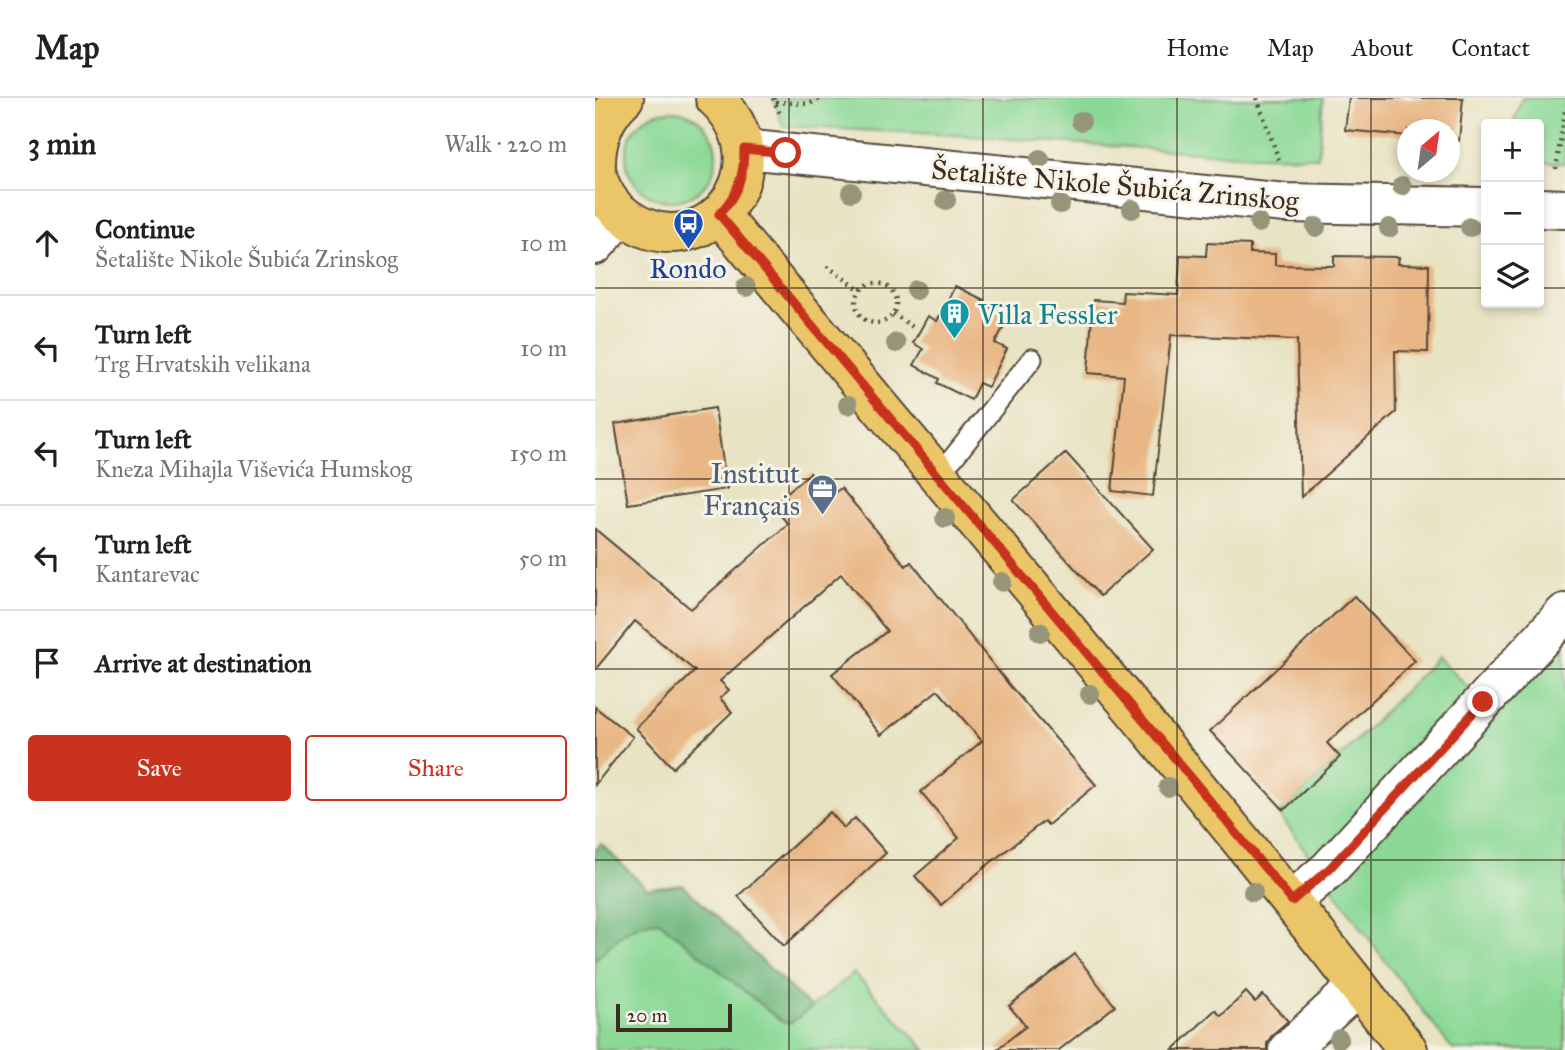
<!DOCTYPE html>
<html lang="en">
<head>
<meta charset="utf-8">
<style>
  :root { --surface:#fff; --page:#f2f2f2; --text:#202124; --muted:#757577; --line:#e0e0e0; --accent:#c8321e }
  body { margin:0; font-family:"IM FELL Great Primer",serif; background:var(--page); color:var(--text) }
  .controls { position:absolute; right:21px; top:21px; display:grid; overflow:hidden; border-radius:7px; box-shadow:0 4px 10px #0003 }
  .controls button { width:63px; height:63px; display:grid; place-items:center; padding:0; border:0; border-bottom:2px solid var(--line); background:var(--surface); color:var(--text); font:35px sans-serif }
  .compass { position:absolute; left:802px; top:21px; width:63px; height:63px; border-radius:50%; background:var(--surface); box-shadow:0 4px 10px #0003; rotate:29deg }
  .scale { position:absolute; left:21px; bottom:18px; width:116px; box-sizing:border-box; padding-left:7px; border:4px solid #3b2a1e; border-top:0; font-size:19px; line-height:24px; white-space:nowrap; color:#3b2a1e; -webkit-text-stroke:5px #f7f3e8; paint-order:stroke }
  .stop { position:absolute; width:21px; height:21px; margin:-16px; border:5px solid #c8321e; border-radius:50%; background:#fff }
  .stop.end { background:#c8321e; border-color:#fff; box-shadow:0 2px 7px #0008 }
  .list { margin:0; padding:0; list-style:none }
  h2 { display:flex; justify-content:space-between; align-items:center; height:91px; margin:0; padding:0 28px; font-size:30px }
  h2 small { font-size:23px; font-weight:400; color:var(--muted) }
  .list li { display:grid; grid-template-columns:46px 1fr auto; gap:21px; align-items:center; box-sizing:border-box; height:105px; padding:0 28px; border-top:2px solid var(--line) }
  .list b { display:block; font-size:26px; white-space:nowrap }
  .list p { margin:0; font-size:23px; white-space:nowrap; color:var(--muted) }
  .list em { font-size:23px; font-style:normal; color:var(--muted) }
  .actions { display:flex; gap:14px; padding:21px 28px }
  .actions a { flex:1; padding:16px 0; border:2px solid var(--accent); border-radius:7px; text-align:center; font-size:24px; color:var(--accent) }
  .actions .main { background:var(--accent); color:#fff }
  .icon { flex:none; width:38px; height:38px; fill:none; stroke:currentColor; stroke-width:2; stroke-linecap:round; stroke-linejoin:round }
  .map { position:relative; flex:none; width:970px; height:952px; overflow:hidden }
  header { display:flex; align-items:center; gap:42px; box-sizing:border-box; height:98px; padding:0 35px; background:var(--surface); border-bottom:2px solid var(--line) }
  header strong { font-size:33px }
  nav { display:flex; gap:38px; margin-inline-start:auto; font-size:24px }
  main { display:flex }
  aside { flex:1; background:var(--surface) }
  .map>svg:first-child { display:block }
  .green { fill:#8cd997; stroke:#64825a; stroke-width:2 }
  .forest { fill:#71b980; stroke:#56724f; stroke-width:2 }
  .building { fill:#e9b785 }
  .lines { fill:none; stroke-linecap:round; stroke-linejoin:round }
  .lane-casing { stroke:#554637; stroke-width:23 }
  .street-casing { stroke:#554637; stroke-width:42 }
  .primary-casing { stroke:#554637; stroke-width:42 }
  .path { stroke:#554637; stroke-width:4.5; stroke-dasharray:2 5; stroke-linecap:butt }
  .lane { stroke:#fff; stroke-width:19 }
  .street { stroke:#fff; stroke-width:38 }
  .primary { stroke:#ebc669; stroke-width:38 }
  .tree { fill:#949579 }
  .route { stroke:#c8321e; stroke-width:9 }
  .grid { fill:none; stroke:#3b2a1e; stroke-width:2; stroke-opacity:0.55 }
  .labels { text-anchor:middle; dominant-baseline:central; stroke-width:6; stroke-linejoin:round; paint-order:stroke }
  .street-label { font-size:28px; fill:#3b2a1e; stroke:#f7f3e8 }
  .transit-label { font-size:28px; fill:#164399; stroke:#f7f3e8 }
  .culture-label { font-size:28px; fill:#0d838f; stroke:#f7f3e8; text-anchor:start }
  .service-label { font-size:28px; fill:#4e5e75; stroke:#f7f3e8; text-anchor:end }
</style>
</head>
<body>
<header>
<strong>Map</strong>
<nav><a>Home</a><a>Map</a><a>About</a><a>Contact</a></nav>
</header>
<main>
<aside>
<h2>3 min<small>Walk · 220 m</small></h2>
<ul class="list">
<li><svg class="icon" aria-label="ahead" viewBox="0 0 24 24"><path d="M12 20V5M6 11l6-6 6 6"/></svg><div><b>Continue</b><p>Šetalište Nikole Šubića Zrinskog</p></div><em>10 m</em></li>
<li><svg class="icon" aria-label="left" viewBox="0 0 24 24"><path d="M17 20v-9H6M10 6l-5 5 5 5"/></svg><div><b>Turn left</b><p>Trg Hrvatskih velikana</p></div><em>10 m</em></li>
<li><svg class="icon" aria-label="left" viewBox="0 0 24 24"><path d="M17 20v-9H6M10 6l-5 5 5 5"/></svg><div><b>Turn left</b><p>Kneza Mihajla Viševića Humskog</p></div><em>150 m</em></li>
<li><svg class="icon" aria-label="left" viewBox="0 0 24 24"><path d="M17 20v-9H6M10 6l-5 5 5 5"/></svg><div><b>Turn left</b><p>Kantarevac</p></div><em>50 m</em></li>
<li><svg class="icon" aria-label="arrive" viewBox="0 0 24 24"><path d="M6 21V4h12l-3 4 3 4H6"/></svg><div><b>Arrive at destination</b></div></li>
</ul>
<div class="actions"><a class="main">Save</a><a>Share</a></div>
</aside>
<div class="map">
<svg width="970" height="952" viewBox="0 0 970 952">
  <rect width="100%" height="100%" fill="#f7f3e8"/>
  <filter id="ink" filterUnits="userSpaceOnUse"><feTurbulence type="fractalNoise" baseFrequency=".0143" numOctaves="2"/><feDisplacementMap in="SourceGraphic" scale="14" xChannelSelector="R" yChannelSelector="G"/><feConvolveMatrix kernelMatrix="1 2 1 2 8 2 1 2 1" color-interpolation-filters="sRGB"/></filter>
  <filter id="wash" filterUnits="userSpaceOnUse"><feTurbulence type="fractalNoise" baseFrequency=".00686" numOctaves="4" result="noise"/><feDisplacementMap in="SourceGraphic" scale="28" xChannelSelector="R" yChannelSelector="G"/><feGaussianBlur stdDeviation="1.57" result="paint"/><feColorMatrix in="noise" values="0 0 0 0 0 0 0 0 0 0 0 0 0 0 0 0 0 1.4 0 .05"/><feComposite in="paint" operator="in"/></filter>
  <g filter="url(#wash)">
    <rect width="100%" height="100%" fill="#e8e3c3"/>
    <g class="green">
      <path d="M178,0h550l-5,59 -67,-1 -280,-20 -188,-10z"/>
      <path d="M927,0h43v65l-26,-1v-38h-26z"/>
      <circle cx="76" cy="58" r="45"/>
      <path d="M970,525v427h-112l-62,-81 -112,-155 61,-57 98,-100 45,45z"/>
      <path d="M64,822l123,102 9,1 63,-50 72,77h-331v-90c17,-19 37,-38 64,-40z"/>
    </g>
    <path class="forest" d="M6,746l46,45 36,-4 128,123 -21,15 -8,-1 -123,-101c-27,1 -47,20 -64,39v-110z"/>
    <g id="blocks">
      <g class="building">
        <path d="M754,0h114l-4,43 -9,-1v-10h-42v6l-63,-6z"/>
        <path d="M612,145l43,2v8l25,1v11l59,1v-10l65,1 -1,7 31,1 -1,87 -33,-1 1,61 -95,85 -4,-157 -126,-5 -18,161 -41,-5 12,-115 -36,-3 5,-73 29,2 1,-10 55,3 2,-40 26,1z"/>
        <path d="M360,188l29,14 -2,3 27,14 -14,26 12,6 -19,38 -9,-4 -8,17 -34,-17 2,-4 -25,-14 9,-16 -10,-6 15,-27 9,5z"/>
        <path d="M120,310l12,81 -99,15 -13,-80z"/>
        <path d="M471,355l87,96 -53,47 -87,-96z"/>
        <path d="M215,375l20,23 11,-8 65,78 5,-4 100,125 85,98 -48,40 -4,-4 -59,46 -44,38 -26,-29 44,-38 -38,-46 61,-51 -44,-51 -57,45 -49,-61 55,-43 -46,-57 -121,107 9,9 -9,8 12,14 -59,56 -37,-40 59,-57 -60,-50 -40,49v-141l96,80 97,-85 -16,-19z"/>
        <path d="M759,498l61,65 -88,82 13,14 -56,53 -74,-79z"/>
        <path d="M0,609l38,30 -38,48z"/>
        <path d="M235,714l14,16 11,-10 31,35 -102,93 -46,-50z"/>
        <path d="M480,856l40,52 -56,44h-63l30,-24 -17,-20z"/>
        <path d="M651,894l9,10 8,-7 25,26 -15,13 -6,9v7h-94l42,-40 6,6z"/>
      </g>
    </g>
  </g>
  <g filter="url(#ink)">
    <use href="#blocks" fill-opacity="0" stroke="#554637" stroke-width="2"/>
    <g class="lines">
      <defs>
        <path id="lane" d="M342,376l16,-16 79,-99"/>
        <g id="street">
          <path d="M149,51l542,54 200,4"/>
          <path d="M944,110l26,1"/>
          <path d="M0,147l27,-31"/>
          <path d="M697,803l38,-33 235,-255"/>
          <path d="M693,952l70,-64"/>
        </g>
        <g id="primary">
          <path d="M29,0c-21,19 -29,43 -28,72 4,20 15,37 31,48 76,54 163,-50 88,-120"/>
          <path d="M124,116c231,278 467,551 689,836"/>
        </g>
      </defs>
      <use href="#lane" class="lane-casing"/>
      <use href="#street" class="street-casing"/>
      <use href="#primary" class="primary-casing"/>
      <g class="path">
        <path d="M178,0l7,16"/>
        <path d="M662,0l23,65"/>
        <path d="M181,4l33,2 13,-6"/>
        <path d="M961,71l9,-58"/>
        <path d="M232,168l33,24"/>
        <circle cx="281" cy="205" r="20"/>
        <path d="M298,216l23,15"/>
      </g>
      <use href="#lane" class="lane"/>
      <use href="#street" class="street"/>
      <use href="#primary" class="primary"/>
    </g>
    <g class="tree">
      <circle cx="486" cy="23" r="10"/>
      <circle cx="445" cy="61" r="10"/>
      <circle cx="807" cy="88" r="10"/>
      <circle cx="256" cy="94" r="10"/>
      <circle cx="351" cy="102" r="10"/>
      <circle cx="465" cy="106" r="10"/>
      <circle cx="537" cy="111" r="10"/>
      <circle cx="664" cy="125" r="10"/>
      <circle cx="721" cy="129" r="10"/>
      <circle cx="875" cy="129" r="10"/>
      <circle cx="794" cy="130" r="10"/>
      <circle cx="151" cy="189" r="10"/>
      <circle cx="321" cy="192" r="10"/>
      <circle cx="301" cy="245" r="10"/>
      <circle cx="253" cy="307" r="10"/>
      <circle cx="350" cy="420" r="10"/>
      <circle cx="407" cy="484" r="10"/>
      <circle cx="445" cy="534" r="10"/>
      <circle cx="495" cy="596" r="10"/>
      <circle cx="573" cy="689" r="10"/>
      <circle cx="658" cy="794" r="10"/>
      <circle cx="744" cy="941" r="10"/>
    </g>
  </g>
  <g class="lines" filter="url(#ink)">
    <path class="route" d="M191,55l-42,-4c0,27 -6,45 -25,65l469,560 104,127 38,-33 153,-166"/>
  </g>
  <path class="grid" d="M194,0v952M388,0v952M582,0v952M776,0v952M0,190h891M944,190h26M0,381h970M0,571h970M0,762h970"/>
  <defs>
    <symbol id="bus-pin" viewBox="-11 -11 22 30"><path d="M0 17L-7.5 6A9.5 9.5 0 1 1 7.5 6Z" fill="#1a4fb4" stroke="#f7f3e8"/><path d="M-5-6H5V4H4V6H2V4H-2V6H-4V4H-5ZM-3.5-4V0h7V-4ZM-3.5 1.2v1.5H-2V1.2ZM2 1.2v1.5H3.5V1.2Z" fill="#fff"/></symbol>
    <symbol id="building-pin" viewBox="-11 -11 22 30"><path d="M0 17L-7.5 6A9.5 9.5 0 1 1 7.5 6Z" fill="#0f9aa8" stroke="#f7f3e8"/><path d="M-4-6H4V6H1V3H-1V6H-4ZM-2.5-4.3h1.7v1.8h-1.7ZM.8-4.3h1.7v1.8H.8ZM-2.5-1h1.7V.8h-1.7ZM.8-1h1.7V.8H.8Z" fill="#fff"/></symbol>
    <symbol id="office-pin" viewBox="-11 -11 22 30"><path d="M0 17L-7.5 6A9.5 9.5 0 1 1 7.5 6Z" fill="#5c6f8a" stroke="#f7f3e8"/><path d="M-6-3h4V-5.5h4V-3h4V5H-6ZM-1-4.5V-3h2v-1.5ZM-6 0V1H6V0Z" fill="#fff"/></symbol>
  </defs>
  <g fill-rule="evenodd">
    <use href="#bus-pin" x="76" y="108" width="35" height="47"/>
    <use href="#building-pin" x="342" y="198" width="35" height="47"/>
    <use href="#office-pin" x="210" y="374" width="35" height="47"/>
  </g>
  <g class="labels">
    <g class="street-label">
      <text transform="translate(520 87) rotate(5)">Šetalište Nikole Šubića Zrinskog</text>
    </g>
    <g class="transit-label">
      <text x="93" y="170">Rondo</text>
    </g>
    <g class="culture-label">
      <text x="383" y="216">Villa Fessler</text>
    </g>
    <g class="service-label">
      <text x="205" y="375">Institut<tspan x="205" dy="32">Français</tspan></text>
    </g>
  </g>
</svg>
<div class="controls">
<button>+</button>
<button>−</button>
<button><svg class="icon" aria-label="layers" viewBox="0 0 24 24"><path d="M12 4l9 5-9 5-9-5zM3 14l9 5 9-5"/></svg></button>
</div>
<svg class="compass" viewBox="-18 -18 36 36"><path d="M0-13l5 13h-10z" fill="#e53935"/><path d="M0 13l5-13h-10z" fill="#757577"/></svg>
<div class="scale">20 m</div>
<div class="stop" style="left:191px;top:55px"></div>
<div class="stop end" style="left:888px;top:604px"></div>
</div>
</main>
</body>
</html>
